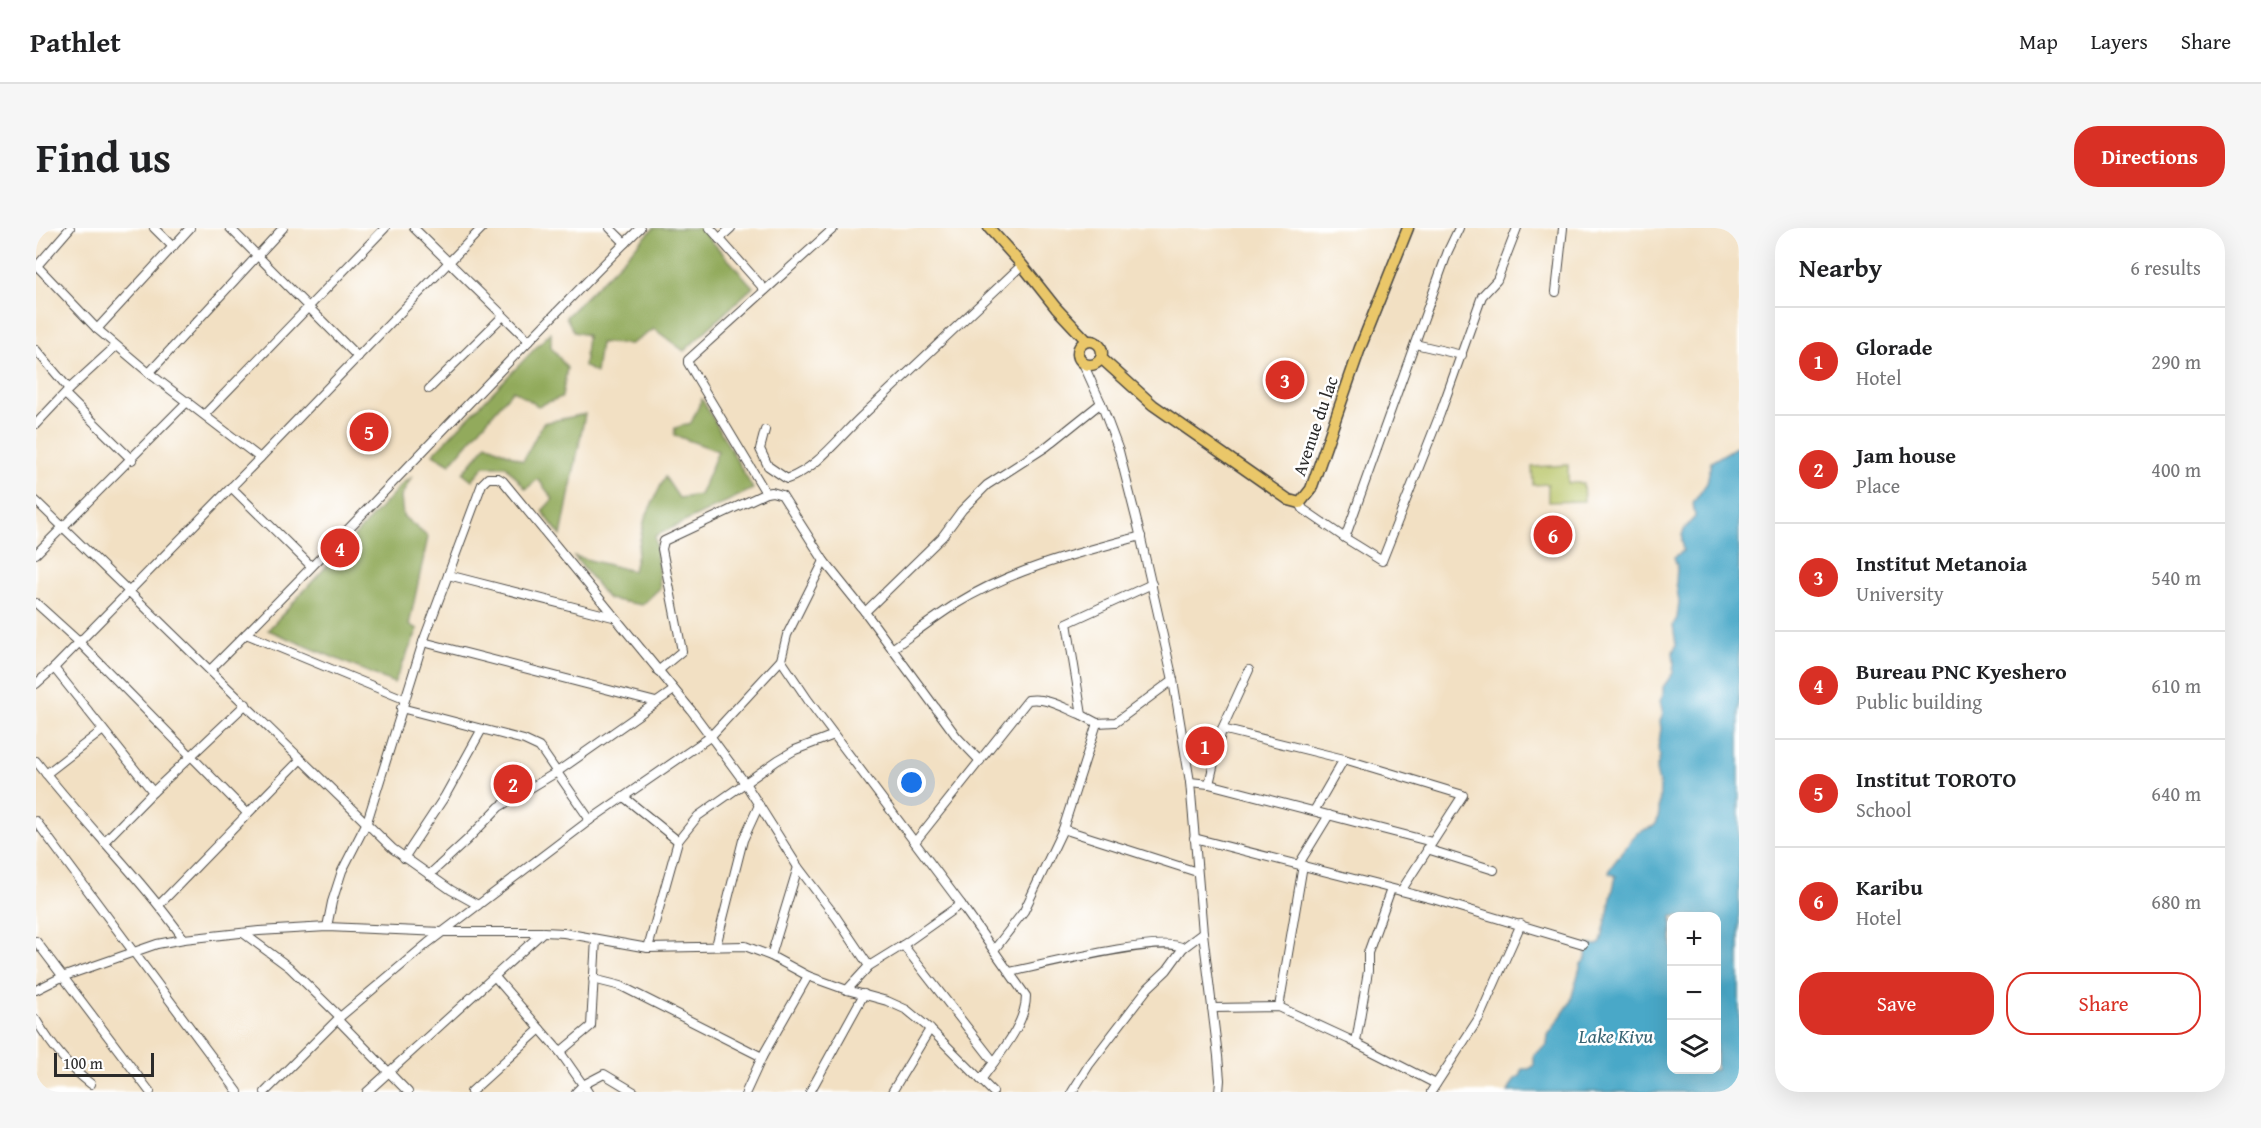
<!DOCTYPE html>
<html lang="en">
<head>
<meta charset="utf-8">
<style>
  :root { --surface:#fff; --page:#f6f6f6; --text:#202124; --muted:#757577; --line:#e0e0e0; --accent:#d93025 }
  body { margin:0; font-family:"Gentium Book Plus",serif; background:var(--page); color:var(--text) }
  .controls { position:absolute; right:18px; bottom:18px; display:grid; overflow:hidden; border-radius:12px; box-shadow:0 6px 24px #0002 }
  .controls button { width:54px; height:54px; display:grid; place-items:center; padding:0; border:0; border-bottom:2px solid var(--line); background:var(--surface); color:var(--text); font:30px sans-serif }
  .scale { position:absolute; left:18px; bottom:15px; width:100px; box-sizing:border-box; padding-left:6px; border:3px solid #2b2b2b; border-top:0; font-size:16px; line-height:21px; white-space:nowrap; color:#2b2b2b; -webkit-text-stroke:4px #fff; paint-order:stroke }
  .you { position:absolute; left:876px; top:555px; width:21px; height:21px; margin:-15px; border:4px solid #fff; border-radius:50%; background:#1a73e8; box-shadow:0 0 0 9px #1a73e833 }
  .badge { display:grid; place-items:center; width:39px; height:39px; border-radius:50%; background:var(--accent); color:#fff; font-size:20px; font-weight:700 }
  .pin { position:absolute; translate:-50% -50%; border:3px solid #fff; box-shadow:0 2px 6px #0006 }
  .list { margin:0; padding:0; list-style:none }
  h2 { display:flex; justify-content:space-between; align-items:center; height:78px; margin:0; padding:0 24px; font-size:26px }
  h2 small { font-size:20px; font-weight:400; color:var(--muted) }
  .list li { display:grid; grid-template-columns:39px 1fr auto; gap:18px; align-items:center; box-sizing:border-box; height:108px; padding:0 24px; border-top:2px solid var(--line) }
  .list b { display:block; font-size:22px; white-space:nowrap }
  .list p { margin:0; font-size:20px; white-space:nowrap; color:var(--muted) }
  .list em { font-size:20px; font-style:normal; color:var(--muted) }
  .actions { display:flex; gap:12px; padding:18px 24px }
  .actions a { flex:1; padding:14px 0; border:2px solid var(--accent); border-radius:24px; text-align:center; font-size:21px; color:var(--accent) }
  .actions .main { background:var(--accent); color:#fff }
  .icon { flex:none; width:33px; height:33px; fill:none; stroke:currentColor; stroke-width:2; stroke-linecap:round; stroke-linejoin:round }
  .map { position:relative; flex:none; width:1703px; height:864px; overflow:hidden; border-radius:24px }
  header { display:flex; align-items:center; gap:36px; box-sizing:border-box; height:84px; padding:0 30px; background:var(--surface); border-bottom:2px solid var(--line) }
  header strong { font-size:28px }
  nav { display:flex; gap:33px; margin-inline-start:auto; font-size:21px }
  .intro { display:flex; align-items:center; justify-content:space-between; box-sizing:border-box; height:144px; padding:0 36px }
  h1 { margin:0; font-size:42px }
  .button { padding:15px 27px; border-radius:24px; background:var(--accent); color:#fff; font-size:21px; font-weight:700 }
  main { display:flex; gap:36px; padding:0 36px }
  aside { flex:1; background:var(--surface); border-radius:24px; box-shadow:0 6px 24px #0002 }
  .map>svg:first-child { display:block }
  .green { fill:#b8c466; stroke:#727848; stroke-width:1.5 }
  .forest { fill:#92aa5b; stroke:#5e6a43; stroke-width:1.5 }
  .water { fill:#49a8c8; stroke:#3a6a7a; stroke-width:1.5; fill-rule:evenodd }
  .lines { fill:none; stroke-linecap:round; stroke-linejoin:round }
  .minor-casing { stroke:#494642; stroke-width:10 }
  .major-casing { stroke:#494642; stroke-width:13 }
  .minor { stroke:#fff; stroke-width:8 }
  .major { stroke:#eac769; stroke-width:10 }
  .labels { text-anchor:middle; dominant-baseline:central; stroke-width:5; stroke-linejoin:round; paint-order:stroke }
  .street-label { font-size:18px; fill:#2b2b2b; stroke:#fff }
  .water-label { font-size:20px; font-style:italic; fill:#386372; stroke:#fff }
</style>
</head>
<body>
<header>
<strong>Pathlet</strong>
<nav><a>Map</a><a>Layers</a><a>Share</a></nav>
</header>
<div class="intro"><h1>Find us</h1><a class="button">Directions</a></div>
<main>
<div class="map">
<svg width="1703" height="864" viewBox="0 0 1703 864">
  <rect width="100%" height="100%" fill="#fff"/>
  <filter id="ink" filterUnits="userSpaceOnUse"><feTurbulence type="fractalNoise" baseFrequency=".0167" numOctaves="2"/><feDisplacementMap in="SourceGraphic" scale="12" xChannelSelector="R" yChannelSelector="G"/><feConvolveMatrix kernelMatrix="1 2 1 2 8 2 1 2 1" color-interpolation-filters="sRGB"/></filter>
  <filter id="wash" filterUnits="userSpaceOnUse"><feTurbulence type="fractalNoise" baseFrequency=".008" numOctaves="4" result="noise"/><feDisplacementMap in="SourceGraphic" scale="24" xChannelSelector="R" yChannelSelector="G"/><feGaussianBlur stdDeviation="1.35" result="paint"/><feColorMatrix in="noise" values="0 0 0 0 0 0 0 0 0 0 0 0 0 0 0 0 0 1.4 0 .05"/><feComposite in="paint" operator="in"/></filter>
  <g filter="url(#wash)">
    <rect width="100%" height="100%" fill="#f2e0c3"/>
    <path class="green" d="M1532,237v18h15l1,18 -36,1v-18l-15,1 -1,-18z"/>
    <g class="forest">
      <path d="M618,0h46l53,59 -69,64 -30,-22 -23,15 -31,-1 -4,30 -12,-7 3,-31 -13,-3 -8,-15z"/>
      <path d="M515,104v15l16,21 -5,29 -24,9 -25,-16 -63,74 -17,-10z"/>
      <path d="M666,171l51,90 -98,47 5,52 -18,17 -34,-6 -34,-43 59,15 12,-53 20,-41 14,21 21,-3 18,-44 -44,-16 1,-7 16,-5z"/>
      <path d="M549,186l-24,122 -19,-25 11,-12 -15,-20 -12,10 -20,-23h-22l-12,14 -9,-7 24,-29 36,17 20,-38z"/>
      <path d="M375,250l-10,19 2,19 25,21 -19,88 9,4 -24,54 -126,-53 136,-148z"/>
    </g>
    <path class="water" d="M1703,217v647h-231l7,-13 6,-4 1,-6h7l5,-3v-11l13,-10 1,-10 22,-32 11,-39 5,-5 1,-14h10l4,-2 15,-67 -7,-3 1,-5 27,-35 17,-7 3,-4 2,-9 1,-26 -4,-17 4,-13 -2,-10 3,-18 -1,-8 3,-6 -3,-14 3,-6v-8l10,-14 1,-11 -1,-10 3,-7 -3,-20 4,-7 2,-16 -3,-19 1,-17 -3,-9 9,-6c-4,-17 0,-22 12,-34l-2,-14 14,-20 4,-21zM1636,688h44v154h-44z"/>
  </g>
  <g filter="url(#ink)">
    <g class="lines">
      <defs>
        <g id="minor">
          <path d="M118,0l19,19"/>
          <path d="M194,0l128,129"/>
          <path d="M378,0l115,113"/>
          <path d="M574,0l15,15"/>
          <path d="M674,0l55,62"/>
          <path d="M798,0l-146,132v3l78,130 6,-1 10,3 42,66 41,51 92,125 23,24"/>
          <path d="M683,11l12,-11"/>
          <path d="M0,37l61,64 52,44 111,85"/>
          <path d="M1,38l33,-38"/>
          <path d="M1520,64l7,-64"/>
          <path d="M61,101l93,-101"/>
          <path d="M1379,116l47,11"/>
          <path d="M0,122l33,39"/>
          <path d="M1046,133l19,42 18,48 20,79 34,150 17,102 13,151 15,123 2,24 -1,12"/>
          <path d="M113,145l134,-145"/>
          <path d="M393,161l74,-73"/>
          <path d="M29,166l67,66"/>
          <path d="M169,186l180,-186"/>
          <path d="M0,196l33,-35 47,-43"/>
          <path d="M729,202l-5,19 8,17 19,13c31,-11 52,-42 76,-64 53,-50 106,-100 159,-150"/>
          <path d="M195,259l80,79"/>
          <path d="M0,273l357,348 58,41 27,15"/>
          <path d="M1264,275l3,6 42,29 37,23 58,-147 42,-118 15,-16 20,-52"/>
          <path d="M1309,310l103,-287 11,-23"/>
          <path d="M0,326l152,-153"/>
          <path d="M412,347l165,42"/>
          <path d="M1116,356l-85,39 15,92 15,8 19,-1 57,-42"/>
          <path d="M0,375l43,39 168,171"/>
          <path d="M829,384l77,-75 20,-27 25,-25 59,-38 55,-44"/>
          <path d="M210,406l158,65"/>
          <path d="M387,414l233,60"/>
          <path d="M856,421c21,-15 42,-31 64,-45 56,-35 122,-51 185,-68"/>
          <path d="M745,432l27,40 153,204 65,92c0,29 -29,61 -45,84"/>
          <path d="M18,440l99,124"/>
          <path d="M174,442c146,-145 284,-297 430,-442"/>
          <path d="M622,443l24,-20 -20,-102 2,-8 102,-48"/>
          <path d="M0,456l18,-16 206,-210 222,-230"/>
          <path d="M365,480l123,32 15,7 4,5 47,68"/>
          <path d="M1186,501l122,30 119,36 -62,96"/>
          <path d="M0,533c47,61 103,115 148,178"/>
          <path d="M10,546l57,-44"/>
          <path d="M1154,554l19,2 223,58"/>
          <path d="M1173,556l13,-55 27,-59"/>
          <path d="M589,570l53,43"/>
          <path d="M1278,583l30,-52"/>
          <path d="M0,593l202,271"/>
          <path d="M1027,601l134,43"/>
          <path d="M1158,610l242,62 147,44"/>
          <path d="M68,614l49,-50 93,-88"/>
          <path d="M879,614l113,-142c19,-3 36,8 54,15"/>
          <path d="M1391,621l67,21"/>
          <path d="M368,630l41,-62 37,-67"/>
          <path d="M1263,636l30,-49"/>
          <path d="M393,647l38,-35 32,-33 58,-35 117,-82"/>
          <path d="M123,677l141,-145"/>
          <path d="M291,699l5,-25 10,-31 25,-49 56,-180 59,-158 6,-6h10l5,3 188,229 54,73 53,84 38,50 33,49"/>
          <path d="M207,705l46,34 51,50"/>
          <path d="M0,713l114,151"/>
          <path d="M867,717l91,117"/>
          <path d="M680,718l27,-106 16,-35"/>
          <path d="M612,720l30,-107 20,-25 80,-56 17,-10 39,-15"/>
          <path d="M958,722l30,-39 39,-82 34,-106"/>
          <path d="M735,728l27,-89"/>
          <path d="M974,744c29,-6 154,-38 173,-24"/>
          <path d="M459,749l65,75 28,40"/>
          <path d="M557,751l28,7 141,71"/>
          <path d="M0,762l26,-13 95,-33 27,-5 75,-8 68,-4 115,5h101l21,1 84,15 97,-2 26,10 37,20 39,14 40,11 20,9 23,19 63,63"/>
          <path d="M811,762l22,-24 34,-21 58,-41"/>
          <path d="M1243,779l24,-142"/>
          <path d="M1176,780l67,-1 69,32 88,45"/>
          <path d="M0,792c15,25 31,46 55,64"/>
          <path d="M302,792l70,72"/>
          <path d="M1320,814l12,-71v-18l23,-64"/>
          <path d="M524,824l31,-26 5,-87"/>
          <path d="M229,864l75,-75 88,-74 162,-123 120,-83 71,-77 6,-25 37,-74"/>
          <path d="M331,864l176,-160"/>
          <path d="M435,864l69,-63"/>
          <path d="M540,864l7,-7 21,-11 30,18"/>
          <path d="M710,864l16,-35 46,-81"/>
          <path d="M774,864l54,-98"/>
          <path d="M856,864l38,-63"/>
          <path d="M1036,864l17,-27 59,-77 19,-18 16,-22 20,-15"/>
          <path d="M1395,864l48,-74 42,-94"/>
        </g>
        <g id="major">
          <path d="M953,0l33,37 34,43 31,33"/>
          <circle cx="1054" cy="125" r="12"/>
          <path d="M1065,130l52,47 136,95 11,3 11,-14 49,-141 48,-120"/>
        </g>
      </defs>
      <use href="#minor" class="minor-casing"/>
      <use href="#major" class="major-casing"/>
      <use href="#minor" class="minor"/>
      <use href="#major" class="major"/>
    </g>
  </g>
  <g class="labels">
    <g class="street-label">
      <text transform="translate(1279 198) rotate(-71)">Avenue du lac</text>
    </g>
    <g class="water-label">
      <text x="1580" y="807">Lake Kivu</text>
    </g>
  </g>
</svg>
<div class="controls">
<button>+</button>
<button>−</button>
<button><svg class="icon" aria-label="layers" viewBox="0 0 24 24"><path d="M12 4l9 5-9 5-9-5zM3 14l9 5 9-5"/></svg></button>
</div>
<div class="scale">100 m</div>
<div class="you"></div>
<div class="pin badge" style="left:1169px;top:518px">1</div>
<div class="pin badge" style="left:477px;top:556px">2</div>
<div class="pin badge" style="left:1249px;top:152px">3</div>
<div class="pin badge" style="left:304px;top:320px">4</div>
<div class="pin badge" style="left:333px;top:204px">5</div>
<div class="pin badge" style="left:1517px;top:307px">6</div>
</div>
<aside>
<h2>Nearby<small>6 results</small></h2>
<ul class="list">
<li><span class="badge">1</span><div><b>Glorade</b><p>Hotel</p></div><em>290 m</em></li>
<li><span class="badge">2</span><div><b>Jam house</b><p>Place</p></div><em>400 m</em></li>
<li><span class="badge">3</span><div><b>Institut Metanoia</b><p>University</p></div><em>540 m</em></li>
<li><span class="badge">4</span><div><b>Bureau PNC Kyeshero</b><p>Public building</p></div><em>610 m</em></li>
<li><span class="badge">5</span><div><b>Institut TOROTO</b><p>School</p></div><em>640 m</em></li>
<li><span class="badge">6</span><div><b>Karibu</b><p>Hotel</p></div><em>680 m</em></li>
</ul>
<div class="actions"><a class="main">Save</a><a>Share</a></div>
</aside>
</main>
</body>
</html>
